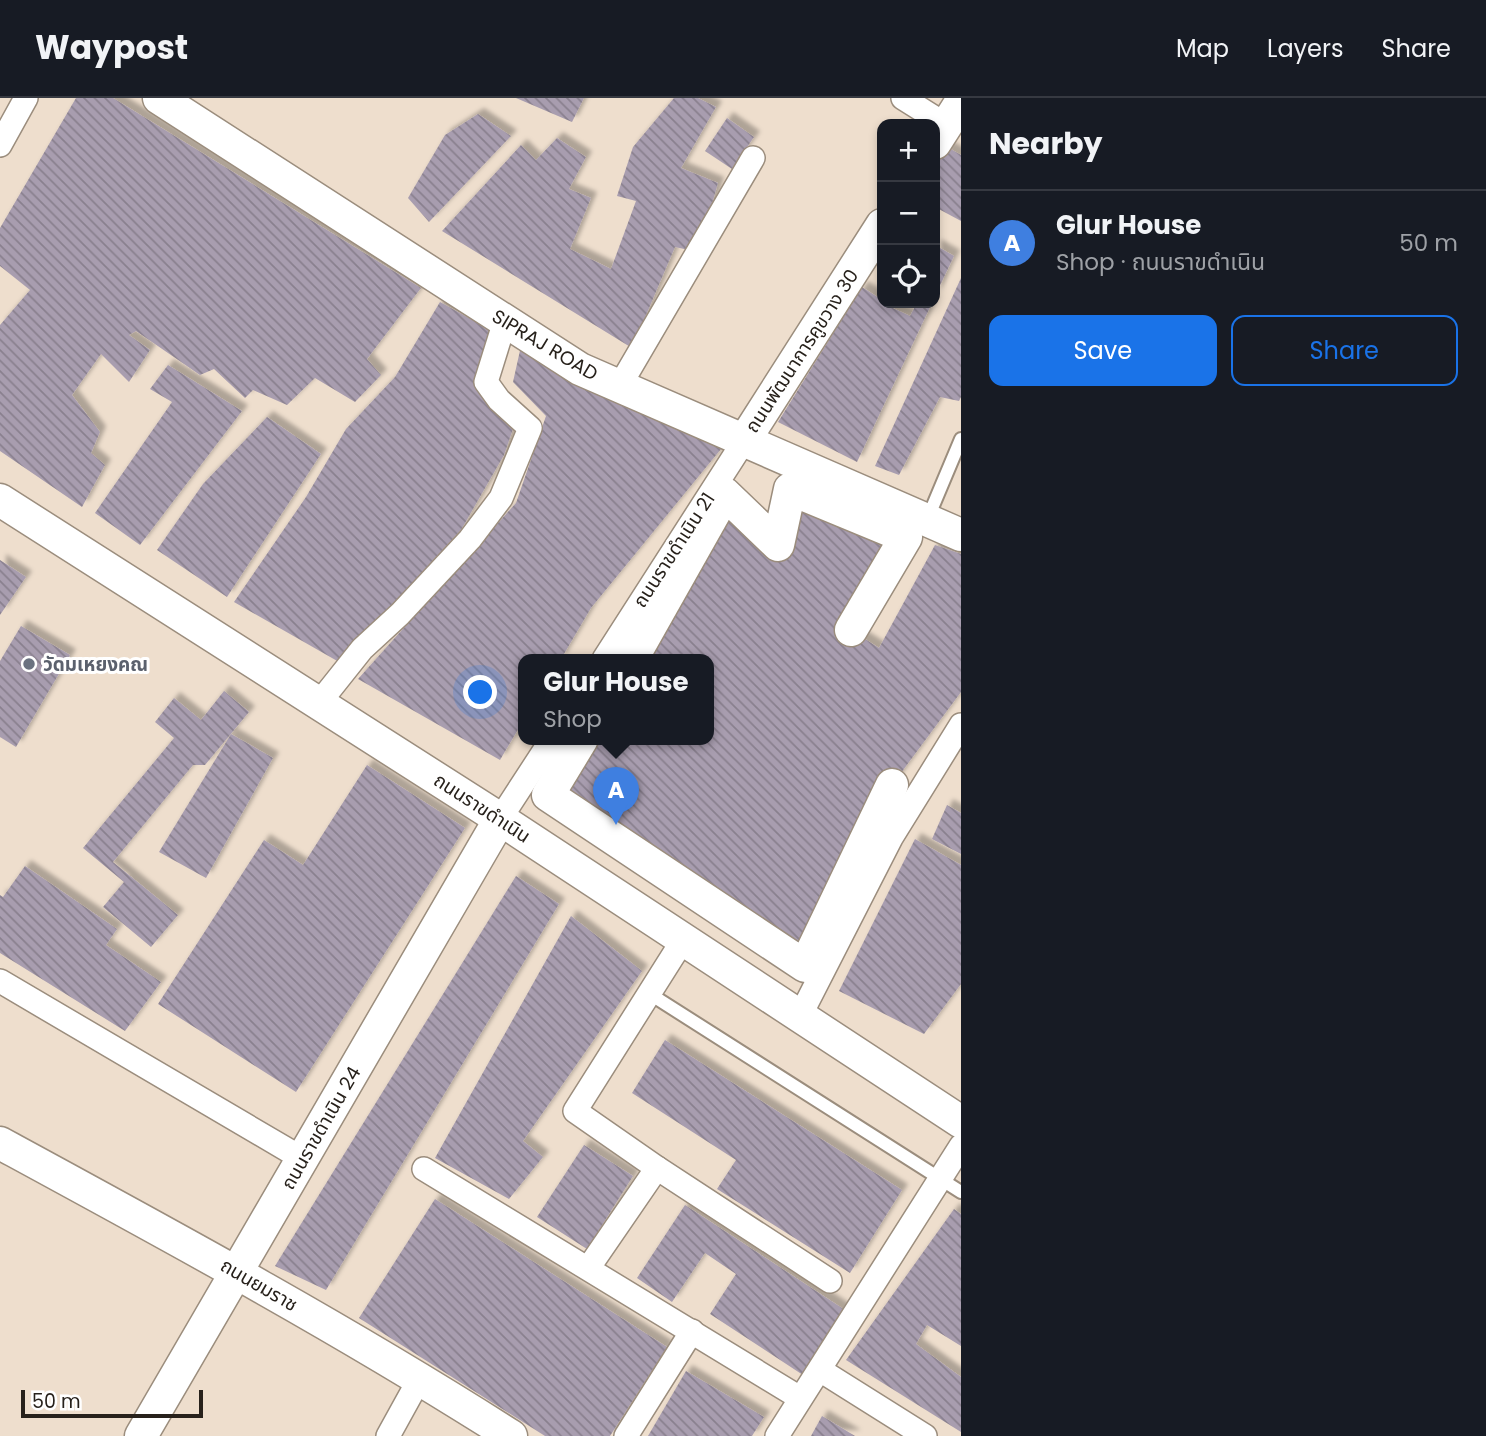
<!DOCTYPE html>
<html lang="en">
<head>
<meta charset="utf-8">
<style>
  :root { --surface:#171b24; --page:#20242c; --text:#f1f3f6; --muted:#9ea1a6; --line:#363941; --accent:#1a73e8 }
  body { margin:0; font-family:Poppins,"Noto Sans Thai",sans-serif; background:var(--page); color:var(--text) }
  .controls { position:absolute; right:21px; top:21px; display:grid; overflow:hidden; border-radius:14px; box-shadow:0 4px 10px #0003 }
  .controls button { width:63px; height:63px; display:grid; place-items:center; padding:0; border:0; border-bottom:2px solid var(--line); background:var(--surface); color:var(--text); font:35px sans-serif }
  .scale { position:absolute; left:21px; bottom:18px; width:182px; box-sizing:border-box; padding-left:7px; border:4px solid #27211b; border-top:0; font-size:19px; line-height:24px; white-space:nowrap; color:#27211b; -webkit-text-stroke:5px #fff; paint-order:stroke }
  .you { position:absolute; left:481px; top:595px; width:24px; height:24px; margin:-18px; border:5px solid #fff; border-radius:50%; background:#1a73e8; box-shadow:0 0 0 10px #1a73e833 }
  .badge { display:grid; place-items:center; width:46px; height:46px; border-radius:50%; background:var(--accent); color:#fff; font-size:23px; font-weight:700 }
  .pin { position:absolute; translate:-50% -58px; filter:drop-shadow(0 2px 4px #0008) }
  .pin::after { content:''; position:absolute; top:37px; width:24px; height:21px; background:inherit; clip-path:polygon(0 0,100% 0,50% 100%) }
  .popup { position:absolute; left:518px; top:556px; width:196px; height:91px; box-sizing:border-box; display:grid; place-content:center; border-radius:14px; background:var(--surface); filter:drop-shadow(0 2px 5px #0005); font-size:23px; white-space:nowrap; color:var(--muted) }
  .popup b { font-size:26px; color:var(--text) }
  .popup::after { content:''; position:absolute; left:50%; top:100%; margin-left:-14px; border:14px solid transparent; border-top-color:var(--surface) }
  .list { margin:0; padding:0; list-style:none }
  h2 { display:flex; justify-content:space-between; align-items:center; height:91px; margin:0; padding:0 28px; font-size:30px }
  h2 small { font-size:23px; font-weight:400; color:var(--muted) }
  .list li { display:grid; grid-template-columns:46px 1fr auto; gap:21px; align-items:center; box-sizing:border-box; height:105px; padding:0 28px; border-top:2px solid var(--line) }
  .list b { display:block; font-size:26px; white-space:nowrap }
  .list p { margin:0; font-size:23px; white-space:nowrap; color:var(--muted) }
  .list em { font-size:23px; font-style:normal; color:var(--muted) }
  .actions { display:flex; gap:14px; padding:21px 28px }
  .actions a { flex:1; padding:16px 0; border:2px solid var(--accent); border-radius:14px; text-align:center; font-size:24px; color:var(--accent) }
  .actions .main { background:var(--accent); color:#fff }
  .icon { flex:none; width:38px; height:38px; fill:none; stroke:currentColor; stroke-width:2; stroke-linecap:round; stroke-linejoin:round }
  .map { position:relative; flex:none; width:961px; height:1338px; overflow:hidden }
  header { display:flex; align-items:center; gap:42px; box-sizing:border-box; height:98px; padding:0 35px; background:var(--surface); border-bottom:2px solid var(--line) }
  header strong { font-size:33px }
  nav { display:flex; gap:38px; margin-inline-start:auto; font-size:24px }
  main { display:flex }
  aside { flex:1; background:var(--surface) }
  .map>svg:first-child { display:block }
  .building { fill:url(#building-back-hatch); filter:url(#shadow) }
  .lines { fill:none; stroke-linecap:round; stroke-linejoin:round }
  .lane-casing { stroke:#9b8d7d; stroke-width:16 }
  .street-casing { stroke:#9b8d7d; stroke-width:26 }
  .secondary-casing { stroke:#9b8d7d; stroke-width:35 }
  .lane { stroke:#fff; stroke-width:12 }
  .street { stroke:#fff; stroke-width:23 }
  .secondary { stroke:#fff; stroke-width:32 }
  .worship-dot { fill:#6b7280; stroke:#fff; stroke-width:2.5 }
  .labels { text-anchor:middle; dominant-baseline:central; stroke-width:6; stroke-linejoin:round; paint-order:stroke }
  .street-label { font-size:19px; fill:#27211b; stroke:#fff }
  .worship-label { font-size:19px; font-weight:bold; fill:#5b616d; stroke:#fff; text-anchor:start }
</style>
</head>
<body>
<header>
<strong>Waypost</strong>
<nav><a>Map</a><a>Layers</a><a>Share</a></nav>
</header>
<main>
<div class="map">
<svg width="961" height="1338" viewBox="0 0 961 1338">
  <defs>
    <pattern id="building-back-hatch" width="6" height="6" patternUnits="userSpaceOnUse" patternTransform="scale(1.75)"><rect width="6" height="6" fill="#a89daf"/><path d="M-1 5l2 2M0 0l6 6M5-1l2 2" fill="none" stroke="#89808e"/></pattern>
    <filter id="shadow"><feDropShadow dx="6" dy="-6" stdDeviation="2" flood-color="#0004"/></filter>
  </defs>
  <rect width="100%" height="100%" fill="#eedecd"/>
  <g class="building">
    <path d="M76,0h37l308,190 -54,71 14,16 -26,27 -40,-24 -28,27 -34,-15 -8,8 -31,-29 -14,6 -64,-44 -7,4 21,15 -21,32 -28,-28 -29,41 28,37 -9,21 14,12 -23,42 -82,-56v-126l30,-35 -30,-24v-38z"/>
    <path d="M516,0h68l-12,24z"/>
    <path d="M674,0h24l18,9 -35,61 37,15 -20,69 -23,-5 -43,101 -190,-117 79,-86 15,15 21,-22 29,19 -17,32 22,9 -21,51 41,20 25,-68 -19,-5 16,-49z"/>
    <path d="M478,16l33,22 -82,86 -21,-24 37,-63z"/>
    <path d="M727,20l27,19 -22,32 -27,-18z"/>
    <path d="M947,49l14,8v66l-26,-14v-42z"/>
    <path d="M935,147l19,11 -19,40z"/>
    <path d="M961,180v119l-2,4 -19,-4 -41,78 -24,-9z"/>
    <path d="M862,189l20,13v3l28,13 7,-13h15l-75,159 -79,-40z"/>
    <path d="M440,204l52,29 -17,45 39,50 -10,29 -43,75 -122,132 -105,-60 72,-105 40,-68 49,-52z"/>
    <path d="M521,248l97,57 103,46 -130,159 -30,51h-38v62l-23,39 -142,-81 158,-176 30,-87 -33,-34z"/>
    <path d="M168,267l74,46 -102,134 -45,-32 77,-111 -22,-13z"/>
    <path d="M267,319l54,37 -94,143 -70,-47 46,-66z"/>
    <path d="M790,391l116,48 -55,93 28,18 56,-103 26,9v138l-69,93 -87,181 -257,-171 34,-56h127v-80h-77l93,-165 53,51z"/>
    <path d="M0,462l26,17 -26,38z"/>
    <path d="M21,528l49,29 -54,92 -16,-10v-76z"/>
    <path d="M224,593l25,21 -44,53h-12l-80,97 65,53 -27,32 -48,-40 21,-25 -41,-34 91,-110 -19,-16 19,-24 27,22z"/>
    <path d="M231,636l42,24 -67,120 -47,-26z"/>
    <path d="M367,667l98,63 -169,264 -138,-88 106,-164 39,25z"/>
    <path d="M947,707l14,8v41l-29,-15z"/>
    <path d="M915,741l46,26v119l-37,50 -85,-43z"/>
    <path d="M25,768l92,63 -11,16 55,37 -36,49 -125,-78v-58l3,2z"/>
    <path d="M516,778l43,28 -233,386 -51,-24z"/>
    <path d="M571,818l71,55 -119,170 20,16 -34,42 -74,-41z"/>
    <path d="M665,942l237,150 -52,83 -133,-84 19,-29 -104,-67z"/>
    <path d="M584,1047l49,31 -46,73 -50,-32z"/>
    <path d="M435,1101l232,148 -57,89h-65l-186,-118z"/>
    <path d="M685,1107l166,109 -42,65 -99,-65 26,-40 -31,-21 -33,49 -35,-24z"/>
    <path d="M954,1111l7,5v132l-34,-21 -11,19 45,33v55l-115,-72z"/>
    <path d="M686,1273l78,46 -12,19h-104z"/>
    <path d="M822,1318l33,20h-44z"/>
  </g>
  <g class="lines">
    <defs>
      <g id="lane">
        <path d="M927,422l34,-81"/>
        <path d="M650,896l311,198"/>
      </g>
      <g id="street">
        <path d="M903,0l43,27"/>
        <path d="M0,47l26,-47"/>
        <path d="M619,289l134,-229"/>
        <path d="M604,561l140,-218"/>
        <path d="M319,605l43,-54 38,-35 70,-75 31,-41 29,-70 -31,-28 -13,-18 19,-61"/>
        <path d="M500,721l52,-80"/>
        <path d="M0,883l303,178"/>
        <path d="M800,918l91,-178 70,-113"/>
        <path d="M657,1070l173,113"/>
        <path d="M424,1071l376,229"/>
        <path d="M589,1169l68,-99 -82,-57 108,-171"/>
        <path d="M820,1272l105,66"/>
        <path d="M388,1338l32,-58"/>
        <path d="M626,1338l66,-105"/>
        <path d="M777,1338l184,-290"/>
      </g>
      <g id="secondary">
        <path d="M159,0l421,271 381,166"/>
        <path d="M935,45l26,-41"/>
        <path d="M744,343l138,-216"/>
        <path d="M0,402l500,319 461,303"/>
        <path d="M632,561l93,-165 53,51 12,-56 116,48 -55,93"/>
        <path d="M582,641l-34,56 257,171 87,-181"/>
        <path d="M0,1045c173,94 345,187 511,293"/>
        <path d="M141,1338l359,-617"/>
      </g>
    </defs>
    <use href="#lane" class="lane-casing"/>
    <use href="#street" class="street-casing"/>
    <use href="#secondary" class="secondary-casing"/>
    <use href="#lane" class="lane"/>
    <use href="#street" class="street"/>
    <use href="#secondary" class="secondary"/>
  </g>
  <circle class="worship-dot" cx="29" cy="566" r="7"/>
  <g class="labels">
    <g class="street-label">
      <text transform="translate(545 247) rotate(31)">SIPRAJ ROAD</text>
      <text transform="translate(802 253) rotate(-57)">ถนนพัฒนาการคูขวาง 30</text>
      <text transform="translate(674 452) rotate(-57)">ถนนราขดำเนิน 21</text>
      <text transform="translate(482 710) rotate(33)">ถนนราขดำเนิน</text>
      <text transform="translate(321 1030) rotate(-60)">ถนนราขดำเนิน 24</text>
      <text transform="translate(259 1187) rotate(30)">ถนนยมราช</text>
    </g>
    <g class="worship-label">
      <text x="43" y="566">วัดมเหยงคณ</text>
    </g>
  </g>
</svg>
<div class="controls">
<button>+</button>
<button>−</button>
<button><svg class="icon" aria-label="locate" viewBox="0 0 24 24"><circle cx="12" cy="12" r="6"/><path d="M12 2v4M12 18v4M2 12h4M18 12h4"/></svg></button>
</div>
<div class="scale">50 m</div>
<div class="you"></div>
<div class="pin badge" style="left:616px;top:727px;background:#3f7fe0">A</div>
<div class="popup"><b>Glur House</b>Shop</div>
</div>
<aside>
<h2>Nearby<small></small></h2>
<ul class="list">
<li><span class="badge" style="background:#3f7fe0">A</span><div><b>Glur House</b><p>Shop · ถนนราขดำเนิน</p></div><em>50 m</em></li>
</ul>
<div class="actions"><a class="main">Save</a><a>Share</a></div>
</aside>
</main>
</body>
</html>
